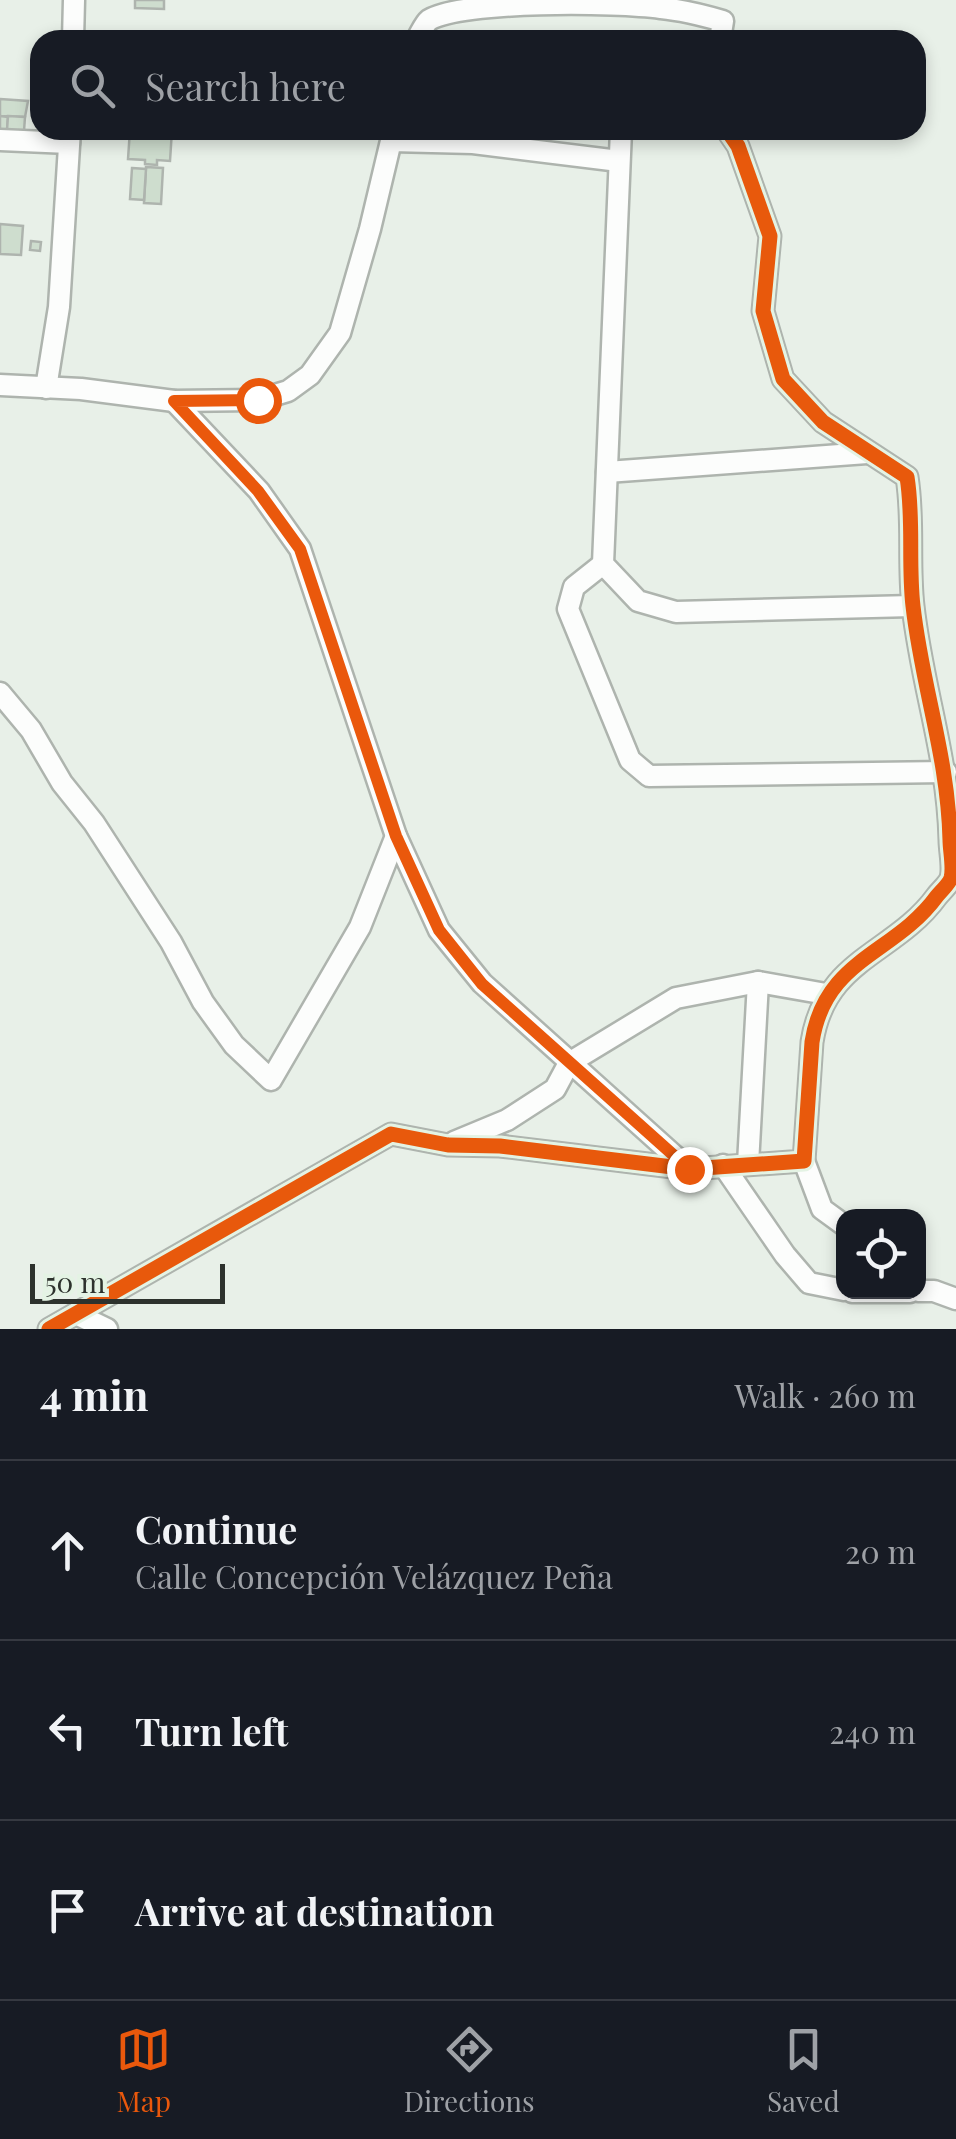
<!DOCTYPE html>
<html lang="en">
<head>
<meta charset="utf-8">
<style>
  :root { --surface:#171b24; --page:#242831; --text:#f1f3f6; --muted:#9ea1a6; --line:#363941; --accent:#ea580c }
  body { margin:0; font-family:"Playfair Display",serif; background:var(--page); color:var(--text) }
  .controls { position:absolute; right:30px; bottom:30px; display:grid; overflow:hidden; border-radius:20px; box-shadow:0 5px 15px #0003 }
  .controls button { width:90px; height:90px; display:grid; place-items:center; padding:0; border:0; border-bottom:2px solid var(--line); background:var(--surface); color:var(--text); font:50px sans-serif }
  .scale { position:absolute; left:30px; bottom:25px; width:195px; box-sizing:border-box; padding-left:10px; border:5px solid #2d322d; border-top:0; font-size:28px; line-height:35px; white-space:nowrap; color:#2d322d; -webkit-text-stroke:8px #e4f3e4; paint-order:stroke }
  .stop { position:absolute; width:30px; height:30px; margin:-22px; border:8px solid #ea580c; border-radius:50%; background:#fff }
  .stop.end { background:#ea580c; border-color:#fff; box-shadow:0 2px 10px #0008 }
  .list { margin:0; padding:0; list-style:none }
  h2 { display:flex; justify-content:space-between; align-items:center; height:130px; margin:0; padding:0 40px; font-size:42px }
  h2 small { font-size:32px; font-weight:400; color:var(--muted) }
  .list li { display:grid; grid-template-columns:65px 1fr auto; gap:30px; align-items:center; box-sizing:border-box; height:180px; padding:0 40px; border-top:2px solid var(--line) }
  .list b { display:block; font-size:38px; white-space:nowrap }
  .list p { margin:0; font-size:32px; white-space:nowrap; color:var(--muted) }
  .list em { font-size:32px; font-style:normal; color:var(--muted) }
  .icon { flex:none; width:55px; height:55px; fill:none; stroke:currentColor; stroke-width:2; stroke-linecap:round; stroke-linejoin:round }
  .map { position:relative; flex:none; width:956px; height:1329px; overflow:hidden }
  .search { position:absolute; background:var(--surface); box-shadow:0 5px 15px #0003; left:30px; right:30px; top:30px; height:110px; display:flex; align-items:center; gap:25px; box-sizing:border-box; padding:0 35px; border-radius:30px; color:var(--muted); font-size:38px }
  .sheet { height:670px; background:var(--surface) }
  nav { display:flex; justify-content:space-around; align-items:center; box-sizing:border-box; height:140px; border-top:2px solid var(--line); background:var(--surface); font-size:28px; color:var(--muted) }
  nav a { display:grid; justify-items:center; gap:5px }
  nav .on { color:var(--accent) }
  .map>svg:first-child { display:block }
  .building { fill:#ceddce; stroke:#aeb4ae; stroke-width:2.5 }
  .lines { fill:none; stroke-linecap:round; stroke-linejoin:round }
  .minor-casing { stroke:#aeb4ae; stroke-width:25 }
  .minor { stroke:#fcfdfc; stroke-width:20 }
  .cycleway-casing { stroke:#e4f3e4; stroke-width:21 }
  .cycleway { stroke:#e8590c; stroke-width:15 }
  .route { stroke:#ea580c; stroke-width:12 }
</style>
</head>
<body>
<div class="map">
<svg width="956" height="1329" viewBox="0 0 956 1329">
  <rect width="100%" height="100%" fill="#e8f0e8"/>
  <g class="building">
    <path d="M135,0h29v9l-29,-1z"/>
    <path d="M0,99l28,2 -3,16 -25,-1z"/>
    <path d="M0,116l8,1 -1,13 -7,-1z"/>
    <path d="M8,116l17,1 -1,14 -17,-1z"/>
    <path d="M130,130h42l-2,31 -13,-1v5l-12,-1v-4l-17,-1z"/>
    <path d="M146,167l17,1 -2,36 -17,-1z"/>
    <path d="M132,168l14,1 -2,31 -14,-1z"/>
    <path d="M0,224l23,2 -2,29 -21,-1z"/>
    <path d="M31,241l10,1 -1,9 -10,-1z"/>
  </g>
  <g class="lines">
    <defs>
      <g id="minor">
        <path d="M73,40l1,-40"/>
        <path d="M416,40c4,-5 8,-16 13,-20 33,-20 188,-18 232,-12 21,2 41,7 62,13l-3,19"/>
        <path d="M621,130l-18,434 35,37 38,11 236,-6"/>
        <path d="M0,140l69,3"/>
        <path d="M0,385l81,4 93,12 84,-1 30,-9 22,-16 30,-42 30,-104 21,-88 82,2 146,18"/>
        <path d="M46,388l13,-81 11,-177"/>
        <path d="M174,401l85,90 41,58 96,287 43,94 43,53 207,186"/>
        <path d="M607,472l260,-19"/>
        <path d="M603,564l-29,23 -6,22 62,151 19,16 297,-4"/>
        <path d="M0,693l31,37 31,53 32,40 77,119 32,60 31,43 37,35 89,-153 36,-91"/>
        <path d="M454,1142l53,-22 48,-31 14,-26 107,-65 82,-16 68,12"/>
        <path d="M804,1161l18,48 22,16"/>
        <path d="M748,1164l10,-182"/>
        <path d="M723,1165l62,90 24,28 35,7"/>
        <path d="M918,1291h16l22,8"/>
        <path d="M852,1292h58"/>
        <path d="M76,1314l31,15"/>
        <path d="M49,1329l342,-195 57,11 52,1 189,23 115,-8 8,-119c13,-84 82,-87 125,-146 4,-5 12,-12 14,-18 3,-10 -1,-27 -1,-38 -2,-84 -28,-153 -37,-234 -5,-43 1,-86 -6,-129l-84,-55 -40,-43 -20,-68 7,-75 -32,-90 -11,-16"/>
      </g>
    </defs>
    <use href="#minor" class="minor-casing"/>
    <use href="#minor" class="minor"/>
    <defs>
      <path id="cycleway" d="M49,1329l342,-195 57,11 52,1 189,23 115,-8 8,-119c13,-84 82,-87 125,-146 4,-5 12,-12 14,-18 3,-10 -1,-27 -1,-38 -2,-84 -28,-153 -37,-234 -5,-43 1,-86 -6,-129l-84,-55 -40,-43 -20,-68 7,-75 -32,-90 -11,-16"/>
    </defs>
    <use href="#cycleway" class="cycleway-casing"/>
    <use href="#cycleway" class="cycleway"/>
  </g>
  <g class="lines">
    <path class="route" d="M258,400l-84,1 84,90 42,58 96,287 43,94 43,54 207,185"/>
  </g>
</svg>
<div class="controls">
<button><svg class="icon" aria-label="locate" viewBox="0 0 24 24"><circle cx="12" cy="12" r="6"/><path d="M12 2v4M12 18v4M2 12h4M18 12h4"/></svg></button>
</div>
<div class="scale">50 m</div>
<div class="stop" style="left:258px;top:400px"></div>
<div class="stop end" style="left:689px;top:1169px"></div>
<div class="search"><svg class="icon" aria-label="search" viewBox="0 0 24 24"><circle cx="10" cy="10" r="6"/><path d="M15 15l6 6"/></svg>Search here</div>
</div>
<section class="sheet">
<h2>4 min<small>Walk · 260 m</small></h2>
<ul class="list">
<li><svg class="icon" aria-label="ahead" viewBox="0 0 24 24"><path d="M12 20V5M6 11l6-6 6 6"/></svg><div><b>Continue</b><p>Calle Concepción Velázquez Peña</p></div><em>20 m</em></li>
<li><svg class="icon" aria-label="left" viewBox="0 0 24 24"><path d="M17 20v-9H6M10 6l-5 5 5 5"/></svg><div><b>Turn left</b></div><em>240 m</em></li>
<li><svg class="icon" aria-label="arrive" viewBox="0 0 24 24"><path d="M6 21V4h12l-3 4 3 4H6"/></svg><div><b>Arrive at destination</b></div></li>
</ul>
</section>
<nav>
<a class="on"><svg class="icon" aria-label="map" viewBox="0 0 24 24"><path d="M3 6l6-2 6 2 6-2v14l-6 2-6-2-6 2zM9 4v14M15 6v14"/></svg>Map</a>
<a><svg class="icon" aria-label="directions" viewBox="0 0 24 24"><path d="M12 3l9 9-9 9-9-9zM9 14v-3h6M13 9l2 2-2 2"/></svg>Directions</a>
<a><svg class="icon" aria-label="saved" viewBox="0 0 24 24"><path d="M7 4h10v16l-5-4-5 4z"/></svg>Saved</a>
</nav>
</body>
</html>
